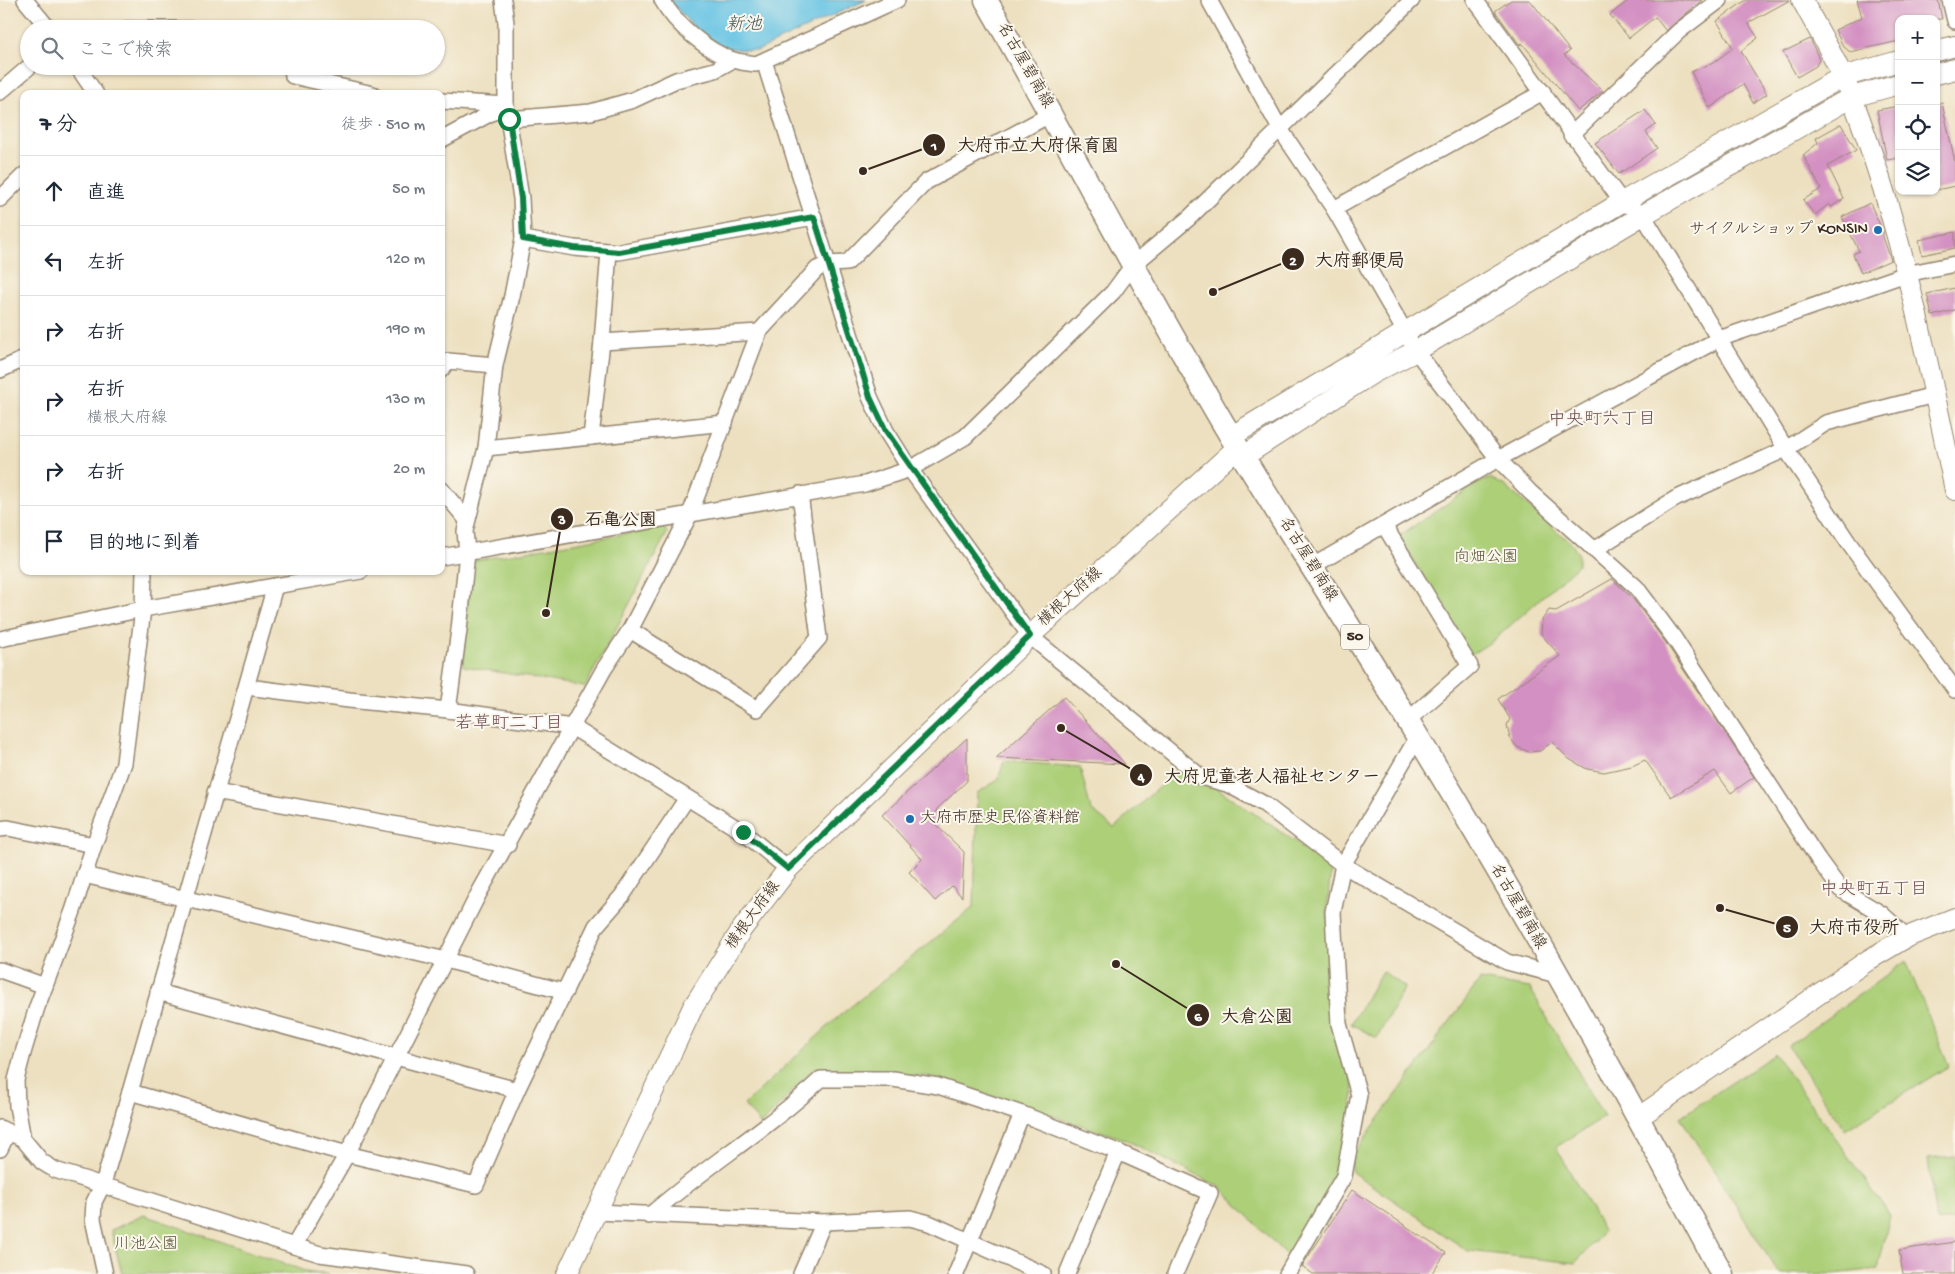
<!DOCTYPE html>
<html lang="ja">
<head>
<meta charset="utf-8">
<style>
  :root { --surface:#fff; --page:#f6f6f7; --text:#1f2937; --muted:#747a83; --line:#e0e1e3 }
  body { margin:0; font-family:"Gochi Hand","Klee One",sans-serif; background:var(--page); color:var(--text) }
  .controls { position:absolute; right:15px; top:15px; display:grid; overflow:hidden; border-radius:10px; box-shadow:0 1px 4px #0004 }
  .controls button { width:45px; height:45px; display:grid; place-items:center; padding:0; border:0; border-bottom:1px solid var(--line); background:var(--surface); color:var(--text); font:25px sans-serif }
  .stop { position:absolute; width:15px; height:15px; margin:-11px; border:4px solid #0b8043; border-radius:50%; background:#fff }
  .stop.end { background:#0b8043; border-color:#fff; box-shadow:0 1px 5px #0008 }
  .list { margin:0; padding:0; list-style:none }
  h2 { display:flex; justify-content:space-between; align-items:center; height:65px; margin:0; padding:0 20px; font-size:21px }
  h2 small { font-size:16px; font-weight:400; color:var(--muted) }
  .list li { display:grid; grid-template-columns:32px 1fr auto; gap:15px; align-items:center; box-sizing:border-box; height:70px; padding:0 20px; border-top:1px solid var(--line) }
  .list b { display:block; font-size:19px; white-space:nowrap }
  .list p { margin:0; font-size:16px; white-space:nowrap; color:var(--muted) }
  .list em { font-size:16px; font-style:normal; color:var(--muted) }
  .icon { flex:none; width:28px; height:28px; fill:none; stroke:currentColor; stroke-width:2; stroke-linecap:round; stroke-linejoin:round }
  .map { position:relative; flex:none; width:1955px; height:1274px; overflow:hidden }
  .search { position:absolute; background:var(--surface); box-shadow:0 1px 4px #0004; left:20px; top:20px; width:425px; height:55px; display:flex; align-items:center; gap:12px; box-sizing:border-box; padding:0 18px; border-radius:28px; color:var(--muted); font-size:19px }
  .panel { position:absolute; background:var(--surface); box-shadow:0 1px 4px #0004; left:20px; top:90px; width:425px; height:485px; border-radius:10px }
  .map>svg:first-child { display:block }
  .green { fill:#accf78; stroke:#747c4b }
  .water { fill:#65c3e3; stroke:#507680 }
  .building { fill:#d390c2 }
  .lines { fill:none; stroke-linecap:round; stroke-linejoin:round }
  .street-casing { stroke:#94856f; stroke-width:18 }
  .secondary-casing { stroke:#94856f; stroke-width:22 }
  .primary-casing { stroke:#94856f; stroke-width:25 }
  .street { stroke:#fff; stroke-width:15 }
  .secondary { stroke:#fff; stroke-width:20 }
  .primary { stroke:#fff; stroke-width:22 }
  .route { stroke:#0b8043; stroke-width:6 }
  .poi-dot { fill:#1f6fb2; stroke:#fbf7ec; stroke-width:2 }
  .labels { text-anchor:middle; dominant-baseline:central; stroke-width:4; stroke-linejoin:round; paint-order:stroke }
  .shield { fill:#fbf7ec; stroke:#75685c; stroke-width:1 }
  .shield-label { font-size:15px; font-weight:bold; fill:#3b2a1e }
  .street-label { font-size:16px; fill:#3b2a1e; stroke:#fbf7ec }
  .poi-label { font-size:16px; fill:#3b2a1e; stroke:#fbf7ec; text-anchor:end }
  .park-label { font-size:16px; fill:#575334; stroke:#fbf7ec }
  .water-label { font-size:18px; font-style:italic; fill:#485859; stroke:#fbf7ec }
  .neighbourhood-label { font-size:18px; fill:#704e57; stroke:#fbf7ec }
  .leader { fill:none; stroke:#3b2a1e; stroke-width:2 }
  .callout-dot { fill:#3b2a1e; stroke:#fbf7ec; stroke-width:2 }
  .mark-label { font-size:15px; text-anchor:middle; font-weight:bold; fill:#fff }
  .callout-label { font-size:18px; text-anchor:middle; font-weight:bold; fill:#3b2a1e; stroke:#fbf7ec; stroke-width:4; stroke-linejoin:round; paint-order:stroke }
</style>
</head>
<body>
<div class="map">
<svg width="1955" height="1274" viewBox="0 0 1955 1274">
  <rect width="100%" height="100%" fill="#fbf7ec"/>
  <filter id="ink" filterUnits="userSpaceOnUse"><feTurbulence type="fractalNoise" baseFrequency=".02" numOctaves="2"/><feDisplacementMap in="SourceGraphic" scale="10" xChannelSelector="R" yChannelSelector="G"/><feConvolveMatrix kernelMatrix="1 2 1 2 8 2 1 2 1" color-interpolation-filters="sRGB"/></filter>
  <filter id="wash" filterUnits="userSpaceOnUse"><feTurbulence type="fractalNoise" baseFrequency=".0096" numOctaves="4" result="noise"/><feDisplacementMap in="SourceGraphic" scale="20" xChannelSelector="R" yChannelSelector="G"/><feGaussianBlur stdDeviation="1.12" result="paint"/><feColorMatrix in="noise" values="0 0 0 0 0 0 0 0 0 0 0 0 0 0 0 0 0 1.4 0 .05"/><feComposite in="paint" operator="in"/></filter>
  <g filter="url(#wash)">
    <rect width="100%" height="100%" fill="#ede0c0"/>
    <g class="green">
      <path d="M1490,478l15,8 67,58 6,9v12l-84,75 -25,16 -70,-120 77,-52z"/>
      <path d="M664,527l3,6 -82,154 -122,-21 8,-105z"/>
      <path d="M1004,761l76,6 11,43 23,18 69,-63 148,101 -4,45 27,183 -14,79 -51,85 -69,-71 -96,-48 -196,-63h-83l-31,-8 -53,57 -17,-20 94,-88 136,-110 3,-114 21,-13z"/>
      <path d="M1906,961l43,105 -104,64 -57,-84z"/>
      <path d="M1382,971l23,16 -28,51 -26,-14z"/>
      <path d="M1480,980l50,8 74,129 -48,30 48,85 -29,31 -107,-12 -116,-79 -2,-14z"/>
      <path d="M1775,1054l115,161 -12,54 -44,5h-55l-99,-157z"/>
      <path d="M1955,1156v63l-19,3 -8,-63z"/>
      <path d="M144,1215l161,56 24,3h-207l-11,-44z"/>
    </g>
    <path class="water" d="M669,0h197l-109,51 -30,-3 -26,-13z"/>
    <g id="blocks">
      <g class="building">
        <path d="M1511,0h19l40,51 -6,4 39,36 -25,20 -56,-68 -2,2 -25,-34z"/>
        <path d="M1629,0h73l-36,31 -11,-14 -26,21 -19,-23z"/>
        <path d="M1746,0h44l-42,23 10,15 -17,13 26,43 -14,9 -10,-19 -33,24 -19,-36 23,-10 19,-14 -16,-27z"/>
        <path d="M1857,0h81l4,19h-43v22l-49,11 -7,-6 -8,-16 27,-13z"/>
        <path d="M1810,39l9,20 -3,7 -19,11 -14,-25z"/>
        <path d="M1936,103h6l13,59v24l-19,4z"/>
        <path d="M1899,106v52l-12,2 -10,-50z"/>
        <path d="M1645,110l11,15 -10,7 11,16 -38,26 -24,-31z"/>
        <path d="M1841,124l15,26 -28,16 16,33 -13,8 -2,-3 -14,11 -12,-15 18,-11 -18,-34 15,-12 -2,-5z"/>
        <path d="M1870,203l13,29v5l8,23 -30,13 -8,-19 6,-3 -17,-34z"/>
        <path d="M1955,232v16l-33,7 -3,-15z"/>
        <path d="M1955,288v22l-23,6 -5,-22z"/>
        <path d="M1612,579l20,19 34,45 88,134 -23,16 -16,-22 -44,26 -26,-37 -13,6 -28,6 -17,-3 -18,-10 -17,-17 -12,9 -11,1 -12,-5 -7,-9 -3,-13 3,-6 -12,-20 62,-43 -19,-22 1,-14 7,-10 7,1z"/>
        <path d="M1064,697l61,67 -129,-6z"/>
        <path d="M967,738v43l-30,28 -4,13 31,30 -2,45 -10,-11 -17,15 -26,-29 13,-13 -40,-44z"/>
        <path d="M1352,1190l94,63 -15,21h-118l-11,-8z"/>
        <path d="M1955,1242v32h-52l-4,-24z"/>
      </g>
    </g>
  </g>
  <g filter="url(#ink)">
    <use href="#blocks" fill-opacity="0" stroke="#94856f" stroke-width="1"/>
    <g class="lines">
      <defs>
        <g id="street">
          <path d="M25,0l24,29"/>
          <path d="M662,0c13,24 45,51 71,60 7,2 15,3 23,4l141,-64"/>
          <path d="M1209,0l71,129 54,80 209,-117"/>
          <path d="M1475,0l147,202 21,13 143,234 62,93 107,148"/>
          <path d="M1950,0l5,21"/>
          <path d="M126,29h110"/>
          <path d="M764,61l106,336 16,34 24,38 120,167 171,141 26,7 37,20 79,61 164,97 50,13"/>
          <path d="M77,66l19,28"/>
          <path d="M292,66l1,10 80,18"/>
          <path d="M0,92l30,-26"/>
          <path d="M441,101l65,4"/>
          <path d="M509,119l82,-7 42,-12 43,-20 39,-10 18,-10"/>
          <path d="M1571,135l108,-104 41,-31"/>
          <path d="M441,140l65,-35"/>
          <path d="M0,199l24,-24"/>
          <path d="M1334,209l82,142 82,108 32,33 106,95 38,51 144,221 22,30 42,25 25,23"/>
          <path d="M523,239l51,9 45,4 195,-35"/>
          <path d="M602,342l157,-10"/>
          <path d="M0,370l24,-11"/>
          <path d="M441,370l7,-9 47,4"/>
          <path d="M591,437l11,-95 7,-91"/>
          <path d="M486,448l239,-25"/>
          <path d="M441,489l26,31"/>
          <path d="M1384,525l86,141 -62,54"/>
          <path d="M1594,550l81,-51 111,-50 40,-26 108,-28"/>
          <path d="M441,557l424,-73 45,-15 55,-32 148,-145 20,-27 56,-47 223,-218"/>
          <path d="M1311,567l187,-108 221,-120 187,-65 49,-10"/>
          <path d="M630,630l127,79 62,-71 -19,-144"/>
          <path d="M0,639l143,-30 218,-38"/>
          <path d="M247,687l102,13 99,10 124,17 171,105 45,37"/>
          <path d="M448,710l11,-80 8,-77 -2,-22 21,-83 9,-83 17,-69 11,-57 -2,-41 -15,-93v-82l-3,-23"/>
          <path d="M215,792l293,53"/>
          <path d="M0,829l8,-1 86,17"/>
          <path d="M84,875l362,85 119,32"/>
          <path d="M0,970l45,16"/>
          <path d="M158,992l359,98"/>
          <path d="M130,1092l217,62 129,31 41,-95 79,-164 26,-30 65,-98"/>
          <path d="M0,1128l23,11 19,23 13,8 239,76 26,8 146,20"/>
          <path d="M23,1139l-6,-33 -1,-26 7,-27 14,-46 36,-96 21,-66 30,-82 19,-154 1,-38"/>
          <path d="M0,1149l8,-17"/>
          <path d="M596,1212l228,10 86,-4 19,5 114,51"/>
          <path d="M649,1216c55,-49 118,-86 172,-137h72l45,7 84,28 96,38 92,41 -35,81"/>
          <path d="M294,1246l53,-92 132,-261 125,-224 26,-39 60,-116 69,-182 58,-63 11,-5 19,-1 79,-81 125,-68"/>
          <path d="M105,1274l-12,-55 1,-17 9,-18 27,-92 145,-506"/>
          <path d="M801,1274l23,-52"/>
          <path d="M956,1274l66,-160"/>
          <path d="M1067,1274l51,-122"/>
          <path d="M1287,1274l57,-98 15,-81 -20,-71 -6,-112 10,-47 75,-129"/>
        </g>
        <g id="secondary">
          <path d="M1802,0c17,32 37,64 50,98 49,126 75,261 103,392"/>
          <path d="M1936,51l19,-5"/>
          <path d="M1936,74l19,-5"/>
          <path d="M1232,436l390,-234 220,-125 57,-16"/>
          <path d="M1244,456l129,-83 43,-22 227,-136 209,-118 47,-13"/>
          <path d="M1639,1117l231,-158 37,-22 48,-19"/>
          <path d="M567,1274l126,-267 49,-78 46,-60 242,-233 208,-189"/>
        </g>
        <path id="primary" d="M986,0c85,147 162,299 250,445 59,97 121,192 180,289 108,176 209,357 306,540"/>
      </defs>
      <use href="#street" class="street-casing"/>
      <use href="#secondary" class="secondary-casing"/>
      <use href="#primary" class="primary-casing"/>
      <use href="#street" class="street"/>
      <use href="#secondary" class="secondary"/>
      <use href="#primary" class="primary"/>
    </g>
  </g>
  <g class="lines" filter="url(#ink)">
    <path class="route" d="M509,119l12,79 2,41 51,9 45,4 195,-35 56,180 16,34 144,205 -242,233 -45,-37"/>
  </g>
  <g class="poi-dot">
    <circle cx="1878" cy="230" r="5"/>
    <circle cx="910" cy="819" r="5"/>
  </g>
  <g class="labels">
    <rect class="shield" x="1341" y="624.5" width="28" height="25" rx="4"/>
    <g class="shield-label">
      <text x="1355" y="637">50</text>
    </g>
    <g class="street-label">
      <text transform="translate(1024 66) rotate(60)">名古屋碧南線</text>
      <text transform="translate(1307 560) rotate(58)">名古屋碧南線</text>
      <text transform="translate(1071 598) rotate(-42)">横根大府線</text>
      <text transform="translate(1517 907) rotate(60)">名古屋碧南線</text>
      <text transform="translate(754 916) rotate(-54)">横根大府線</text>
    </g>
    <g class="poi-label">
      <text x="1868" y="230">サイクルショップ KONSIN</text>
      <text x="920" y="819" text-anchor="start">大府市歴史民俗資料館</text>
    </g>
    <g class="park-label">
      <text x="1486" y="558">向畑公園</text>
      <text x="146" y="1245">川池公園</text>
    </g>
    <g class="water-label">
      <text x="744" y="25">新池</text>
    </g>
    <g class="neighbourhood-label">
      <text x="1602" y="420">中央町六丁目</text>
      <text x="509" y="724">若草町二丁目</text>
      <text x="1874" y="890">中央町五丁目</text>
    </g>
  </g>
  <path class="leader" d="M863 171L934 145M1213 292L1293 259M546 613L562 519M1061 728L1141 775M1720 908L1787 927M1116 964L1198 1015"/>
  <g class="callout-dot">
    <circle cx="863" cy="171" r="5"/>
    <circle cx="1213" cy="292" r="5"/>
    <circle cx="546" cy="613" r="5"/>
    <circle cx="1061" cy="728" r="5"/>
    <circle cx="1720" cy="908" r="5"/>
    <circle cx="1116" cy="964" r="5"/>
    <circle cx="934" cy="145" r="12"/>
    <circle cx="1293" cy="259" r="12"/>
    <circle cx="562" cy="519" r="12"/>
    <circle cx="1141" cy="775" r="12"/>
    <circle cx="1787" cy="927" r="12"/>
    <circle cx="1198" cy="1015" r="12"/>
  </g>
  <g class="mark-label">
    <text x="934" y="150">1</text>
    <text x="1293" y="265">2</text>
    <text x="562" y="524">3</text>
    <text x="1141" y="781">4</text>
    <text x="1787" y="932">5</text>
    <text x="1198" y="1021">6</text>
  </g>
  <g class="callout-label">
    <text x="1038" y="151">大府市立大府保育園</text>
    <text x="1360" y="266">大府郵便局</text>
    <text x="621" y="525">石亀公園</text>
    <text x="1272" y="782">大府児童老人福祉センター</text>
    <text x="1854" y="933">大府市役所</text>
    <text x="1257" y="1022">大倉公園</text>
  </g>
</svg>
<div class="controls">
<button>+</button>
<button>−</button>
<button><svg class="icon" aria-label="locate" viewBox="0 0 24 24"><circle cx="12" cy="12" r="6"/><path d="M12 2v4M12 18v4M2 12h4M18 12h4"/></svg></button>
<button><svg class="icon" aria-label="layers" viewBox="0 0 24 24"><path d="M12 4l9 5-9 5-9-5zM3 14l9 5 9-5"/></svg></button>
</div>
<div class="stop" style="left:509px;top:119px"></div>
<div class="stop end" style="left:743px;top:832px"></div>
<div class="search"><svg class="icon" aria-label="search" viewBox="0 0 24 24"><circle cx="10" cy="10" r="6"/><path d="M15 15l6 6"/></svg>ここで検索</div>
<section class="panel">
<h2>7 分<small>徒歩 · 510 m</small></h2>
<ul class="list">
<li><svg class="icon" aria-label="ahead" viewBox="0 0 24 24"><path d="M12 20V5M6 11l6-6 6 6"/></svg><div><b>直進</b></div><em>50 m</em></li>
<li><svg class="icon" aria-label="left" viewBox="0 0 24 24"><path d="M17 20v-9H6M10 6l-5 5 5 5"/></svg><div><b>左折</b></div><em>120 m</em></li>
<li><svg class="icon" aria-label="right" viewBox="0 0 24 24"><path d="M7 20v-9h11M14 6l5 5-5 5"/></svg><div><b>右折</b></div><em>190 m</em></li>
<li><svg class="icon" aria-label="right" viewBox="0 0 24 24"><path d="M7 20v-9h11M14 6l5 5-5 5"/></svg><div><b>右折</b><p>横根大府線</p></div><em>130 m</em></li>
<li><svg class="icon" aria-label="right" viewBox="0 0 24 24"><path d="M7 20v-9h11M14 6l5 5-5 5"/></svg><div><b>右折</b></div><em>20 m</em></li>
<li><svg class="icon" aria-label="arrive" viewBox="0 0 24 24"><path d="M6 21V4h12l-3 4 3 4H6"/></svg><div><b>目的地に到着</b></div></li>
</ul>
</section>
</div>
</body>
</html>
